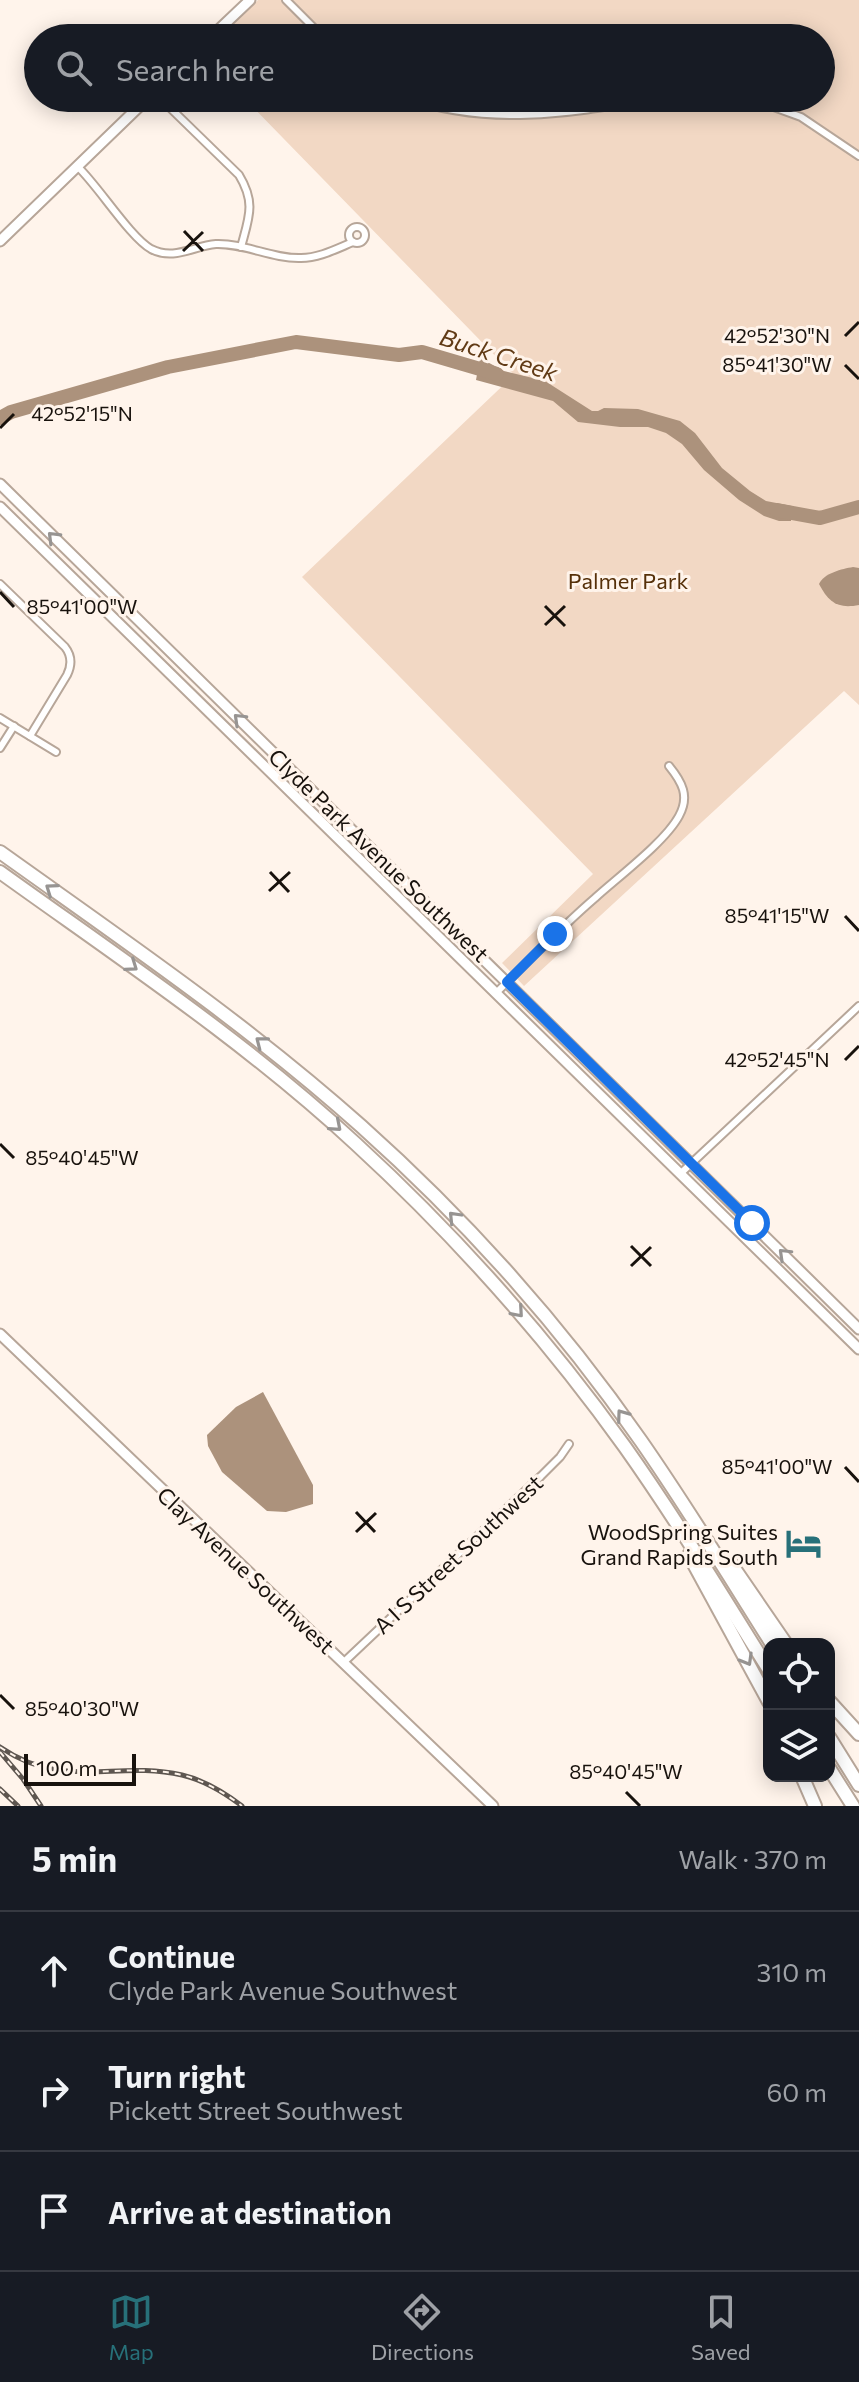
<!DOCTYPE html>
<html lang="en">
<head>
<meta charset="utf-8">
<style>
  :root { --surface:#171b24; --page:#20242c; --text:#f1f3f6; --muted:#9ea1a6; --line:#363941; --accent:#277079 }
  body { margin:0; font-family:Commissioner,sans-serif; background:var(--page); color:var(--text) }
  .controls { position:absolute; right:24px; bottom:24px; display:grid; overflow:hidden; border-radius:16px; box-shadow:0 4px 20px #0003 }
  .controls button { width:72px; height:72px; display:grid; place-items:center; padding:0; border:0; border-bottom:2px solid var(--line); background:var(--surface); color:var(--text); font:40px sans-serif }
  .scale { position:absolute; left:24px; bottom:20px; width:112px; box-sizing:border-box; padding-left:8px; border:4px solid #18120d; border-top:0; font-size:22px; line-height:28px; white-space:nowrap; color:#18120d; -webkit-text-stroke:6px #fff4eb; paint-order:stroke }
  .stop { position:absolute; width:24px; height:24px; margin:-18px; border:6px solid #1a73e8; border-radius:50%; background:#fff }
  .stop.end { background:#1a73e8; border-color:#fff; box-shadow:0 2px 8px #0008 }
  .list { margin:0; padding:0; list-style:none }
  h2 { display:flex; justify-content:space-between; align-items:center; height:104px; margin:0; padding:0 32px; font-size:34px }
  h2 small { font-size:26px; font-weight:400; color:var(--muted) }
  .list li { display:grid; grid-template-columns:52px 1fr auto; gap:24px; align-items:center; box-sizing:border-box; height:120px; padding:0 32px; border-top:2px solid var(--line) }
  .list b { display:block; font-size:30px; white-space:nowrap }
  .list p { margin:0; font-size:26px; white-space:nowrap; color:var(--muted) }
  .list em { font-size:26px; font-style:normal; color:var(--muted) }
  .icon { flex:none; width:44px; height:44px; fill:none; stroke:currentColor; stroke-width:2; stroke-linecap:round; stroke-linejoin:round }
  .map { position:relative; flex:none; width:859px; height:1806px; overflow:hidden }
  .search { position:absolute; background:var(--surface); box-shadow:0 4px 20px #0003; left:24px; right:24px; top:24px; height:88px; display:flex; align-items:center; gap:20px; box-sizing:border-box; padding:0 28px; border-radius:44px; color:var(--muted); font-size:30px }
  .sheet { height:464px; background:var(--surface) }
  nav { display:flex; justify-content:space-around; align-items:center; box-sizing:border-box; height:112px; border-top:2px solid var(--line); background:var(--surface); font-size:22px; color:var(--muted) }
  nav a { display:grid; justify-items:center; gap:4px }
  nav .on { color:var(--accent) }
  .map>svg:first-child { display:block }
  .green { fill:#f2d8c4 }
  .water { fill:#ac927c }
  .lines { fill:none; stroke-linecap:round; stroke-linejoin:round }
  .river { stroke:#ac927c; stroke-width:14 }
  .street-casing { stroke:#b7a699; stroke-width:10 }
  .secondary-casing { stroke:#b7a699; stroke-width:13 }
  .highway-casing { stroke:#b7a699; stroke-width:16 }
  .street { stroke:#fff; stroke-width:6 }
  .secondary { stroke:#fff; stroke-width:9 }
  .highway { stroke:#fff; stroke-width:12 }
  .rail-casing { stroke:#5e5650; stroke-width:5 }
  .rail { stroke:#fff4eb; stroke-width:2; stroke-dasharray:6; stroke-linecap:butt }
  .oneway { stroke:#979492 }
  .route { stroke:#1a73e8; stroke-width:10 }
  .ticks { fill:none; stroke:#18120d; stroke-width:3 }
  .labels { text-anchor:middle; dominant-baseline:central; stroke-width:6; stroke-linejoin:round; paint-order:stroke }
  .park-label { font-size:22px; fill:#563009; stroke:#fff4eb }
  .street-label { font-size:22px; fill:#18120d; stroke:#fff4eb }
  .poi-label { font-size:22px; fill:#18120d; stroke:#fff4eb; text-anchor:end }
  .water-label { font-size:24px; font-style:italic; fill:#613b16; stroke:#fff4eb }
  .ticks-label { font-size:20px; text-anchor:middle; fill:#18120d; stroke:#fff4eb; stroke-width:6; stroke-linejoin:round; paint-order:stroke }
</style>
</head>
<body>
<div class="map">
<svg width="859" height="1806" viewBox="0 0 859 1806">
  <rect width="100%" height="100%" fill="#fff4eb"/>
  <path class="green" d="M258,0h601v705l-15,-14 -320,295 -22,-23 91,-89 -291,-297 212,-202 -270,-277h577v-60h-602z"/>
  <g class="water">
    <path d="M480,358l24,13 41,10 47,30h6l6,-3 34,1 42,12 15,12 27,35 28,23 16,10 26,5 -1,15h-12l-15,-5 -25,-16 -35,-30 -22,-26 -16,-11 -18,-6h-28l-42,-5 -25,-21 -77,-21z"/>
    <path d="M853,567l6,1v37c-21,4 -30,-2 -40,-21 5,-11 23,-15 34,-17z"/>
    <path d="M263,1392l50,93v19l-27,8 -19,-1 -45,-39 -14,-26 -1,-11 29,-28z"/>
  </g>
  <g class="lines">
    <g class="river">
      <path d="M0,418l11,-6 157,-45 128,-25 103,13 23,-3 75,22"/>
      <path d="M776,510l44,8 39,-11"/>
    </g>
    <defs>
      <g id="street">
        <path d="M286,0l38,38"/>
        <path d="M160,98l79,77c17,28 10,42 2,72"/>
        <path d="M406,98c86,30 169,14 255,0"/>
        <path d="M749,98l52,19 58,39"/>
        <path d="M78,167c21,20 52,70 73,82 23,12 42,-3 65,-5 29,-1 56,15 85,14 18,0 35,-9 52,-16"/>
        <circle cx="357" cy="235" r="8"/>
        <path d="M0,584l65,63c7,9 7,18 2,28l-37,61"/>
        <path d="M0,718l56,34"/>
        <path d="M0,748l14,-22"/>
        <path d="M496,993c33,-32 64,-65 99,-95 23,-21 70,-56 84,-82 11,-20 3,-34 -10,-50"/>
        <path d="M680,1174l179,-168"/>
        <path d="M344,1662l197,-186 19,-19 9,-13"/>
      </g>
      <g id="secondary">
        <path d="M210,38l40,-38"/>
        <path d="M0,241l148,-143"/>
        <path d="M0,484l859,845"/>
        <path d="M0,507l859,842"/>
        <path d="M0,1334l493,472"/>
      </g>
      <g id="highway">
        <path d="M0,852c123,88 248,173 361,274 104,93 200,200 280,315 46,66 88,135 131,203"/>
        <path d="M0,872c121,87 246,170 356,272 99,91 190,193 269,303 51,72 97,148 144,223"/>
        <path d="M689,1555l80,147"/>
        <path d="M729,1561l57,83"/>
        <path d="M829,1701l30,33"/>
        <path d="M829,1737l30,48"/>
        <path d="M829,1768l24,38"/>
        <path d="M802,1776l13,30"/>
      </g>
    </defs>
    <use href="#street" class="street-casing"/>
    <use href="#secondary" class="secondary-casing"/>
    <use href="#highway" class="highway-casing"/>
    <use href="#street" class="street"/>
    <use href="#secondary" class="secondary"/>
    <use href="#highway" class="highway"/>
    <defs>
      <g id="rail">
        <path d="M0,1747c64,44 115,13 182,28 21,5 43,18 60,31"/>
        <path d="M0,1752l23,27 18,27"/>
        <path d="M0,1789l18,17"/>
      </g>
    </defs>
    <use href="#rail" class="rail-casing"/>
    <use href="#rail" class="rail"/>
  </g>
  <defs><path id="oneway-chevron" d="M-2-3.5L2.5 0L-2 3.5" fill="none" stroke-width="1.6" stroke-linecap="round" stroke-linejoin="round" transform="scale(2)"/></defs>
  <g class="oneway">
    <use href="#oneway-chevron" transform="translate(53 537) rotate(-135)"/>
    <use href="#oneway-chevron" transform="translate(239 719) rotate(-136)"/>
    <use href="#oneway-chevron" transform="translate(51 889) rotate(-145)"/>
    <use href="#oneway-chevron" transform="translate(132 966) rotate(35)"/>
    <use href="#oneway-chevron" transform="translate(261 1042) rotate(-142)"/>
    <use href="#oneway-chevron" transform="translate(336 1126) rotate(41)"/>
    <use href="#oneway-chevron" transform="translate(454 1217) rotate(-134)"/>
    <use href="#oneway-chevron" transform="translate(784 1254) rotate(-136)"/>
    <use href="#oneway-chevron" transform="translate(518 1312) rotate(49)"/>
    <use href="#oneway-chevron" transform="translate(622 1415) rotate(-126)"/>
    <use href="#oneway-chevron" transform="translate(747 1660) rotate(60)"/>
  </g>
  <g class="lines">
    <path class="route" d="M555,934l-48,48 245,241"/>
  </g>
  <path class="ticks" d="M184,231l19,20M183,251l20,-19M845,336l14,-14M845,365l14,14M0,428l14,-14M0,592l14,15M545,606l20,20M545,625l20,-19M270,872l19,20M269,891l21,-19M845,916l14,15M845,1060l14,-14M0,1144l14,14M631,1246l20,20M631,1266l20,-19M845,1467l14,15M356,1512l19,20M356,1532l20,-19M0,1695l14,14M626,1792l14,14"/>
  <defs>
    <symbol id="hotel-bare" viewBox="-9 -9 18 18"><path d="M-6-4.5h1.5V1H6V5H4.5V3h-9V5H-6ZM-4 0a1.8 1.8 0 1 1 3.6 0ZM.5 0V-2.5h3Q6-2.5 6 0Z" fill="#277079" stroke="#fff4eb" stroke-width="2.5" paint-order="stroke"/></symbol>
  </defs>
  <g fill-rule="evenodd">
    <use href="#hotel-bare" x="778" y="1518" width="51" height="51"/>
  </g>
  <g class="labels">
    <g class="park-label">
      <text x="628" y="580">Palmer Park</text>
    </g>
    <g class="street-label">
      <text transform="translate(379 855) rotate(44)">Clyde Park Avenue Southwest</text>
      <text transform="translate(458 1554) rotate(-43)">A I S Street Southwest</text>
      <text transform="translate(246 1570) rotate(43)">Clay Avenue Southwest</text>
    </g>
    <g class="poi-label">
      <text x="778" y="1531">WoodSpring Suites<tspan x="778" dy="25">Grand Rapids South</tspan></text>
    </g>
    <g class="water-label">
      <text transform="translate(499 354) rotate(18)">Buck Creek</text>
    </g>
  </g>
  <g class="ticks-label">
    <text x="777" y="343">42°52'30"N</text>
    <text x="777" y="372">85°41'30"W</text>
    <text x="82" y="421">42°52'15"N</text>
    <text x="82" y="614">85°41'00"W</text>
    <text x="777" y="923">85°41'15"W</text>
    <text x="777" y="1067">42°52'45"N</text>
    <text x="82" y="1165">85°40'45"W</text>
    <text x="777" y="1474">85°41'00"W</text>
    <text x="82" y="1716">85°40'30"W</text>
    <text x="626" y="1779">85°40'45"W</text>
  </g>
</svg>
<div class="controls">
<button><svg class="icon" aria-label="locate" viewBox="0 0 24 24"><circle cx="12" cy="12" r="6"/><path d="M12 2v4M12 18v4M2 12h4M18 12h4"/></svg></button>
<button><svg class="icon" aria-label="layers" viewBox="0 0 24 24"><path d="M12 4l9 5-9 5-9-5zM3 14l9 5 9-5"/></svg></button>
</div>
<div class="scale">100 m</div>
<div class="stop" style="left:752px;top:1223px"></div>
<div class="stop end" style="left:555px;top:934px"></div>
<div class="search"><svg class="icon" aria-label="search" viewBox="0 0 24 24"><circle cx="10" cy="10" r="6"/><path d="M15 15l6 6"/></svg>Search here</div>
</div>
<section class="sheet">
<h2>5 min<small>Walk · 370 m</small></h2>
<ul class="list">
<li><svg class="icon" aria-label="ahead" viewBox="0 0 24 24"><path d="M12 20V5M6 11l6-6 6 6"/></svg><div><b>Continue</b><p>Clyde Park Avenue Southwest</p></div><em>310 m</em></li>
<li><svg class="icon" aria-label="right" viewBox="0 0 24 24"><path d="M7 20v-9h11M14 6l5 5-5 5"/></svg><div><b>Turn right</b><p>Pickett Street Southwest</p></div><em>60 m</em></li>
<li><svg class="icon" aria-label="arrive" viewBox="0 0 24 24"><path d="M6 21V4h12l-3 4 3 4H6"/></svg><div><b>Arrive at destination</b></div></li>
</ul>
</section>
<nav>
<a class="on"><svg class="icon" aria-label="map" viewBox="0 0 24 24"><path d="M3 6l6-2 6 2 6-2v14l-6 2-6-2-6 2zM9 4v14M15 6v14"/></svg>Map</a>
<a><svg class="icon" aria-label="directions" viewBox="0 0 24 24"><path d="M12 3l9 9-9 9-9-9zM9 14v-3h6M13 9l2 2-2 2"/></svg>Directions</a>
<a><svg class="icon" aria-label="saved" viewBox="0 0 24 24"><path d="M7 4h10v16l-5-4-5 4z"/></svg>Saved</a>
</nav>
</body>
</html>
